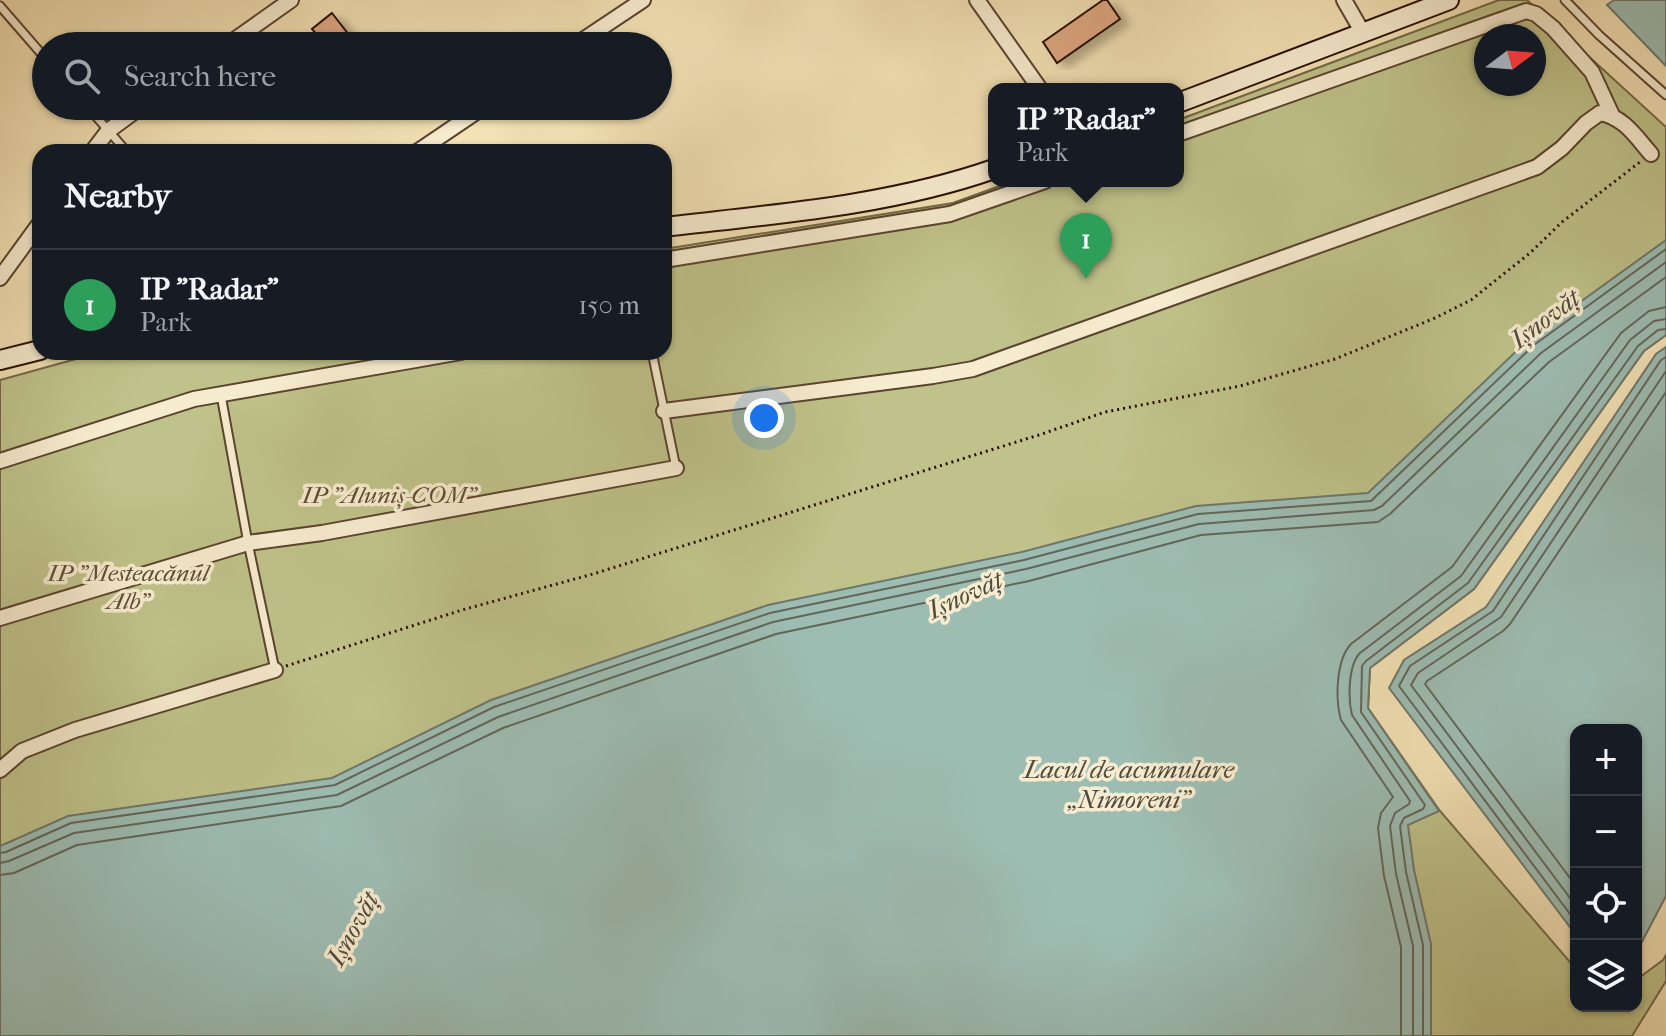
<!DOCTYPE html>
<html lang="en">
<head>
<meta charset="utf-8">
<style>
  :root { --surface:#171b24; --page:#242831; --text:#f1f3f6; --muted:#9ea1a6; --line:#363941; --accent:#8c9099 }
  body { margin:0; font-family:"IM FELL French Canon",serif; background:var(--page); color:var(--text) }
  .controls { position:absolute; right:24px; bottom:24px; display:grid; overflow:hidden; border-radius:16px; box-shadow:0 2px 6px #0004 }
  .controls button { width:72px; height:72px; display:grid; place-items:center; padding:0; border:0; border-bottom:2px solid var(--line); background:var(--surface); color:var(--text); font:40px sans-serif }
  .compass { position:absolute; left:1474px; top:24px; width:72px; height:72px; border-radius:50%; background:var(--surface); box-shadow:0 2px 6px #0004; rotate:74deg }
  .you { position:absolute; left:764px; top:418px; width:28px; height:28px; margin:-20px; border:6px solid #fff; border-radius:50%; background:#1a73e8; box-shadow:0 0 0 12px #1a73e833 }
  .badge { display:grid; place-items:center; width:52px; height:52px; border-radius:50%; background:var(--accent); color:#fff; font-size:26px; font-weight:700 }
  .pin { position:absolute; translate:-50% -66px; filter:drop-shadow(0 2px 4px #0008) }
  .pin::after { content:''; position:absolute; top:42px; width:28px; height:24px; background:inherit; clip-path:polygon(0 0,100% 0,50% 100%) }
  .popup { position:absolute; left:988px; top:83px; width:196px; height:104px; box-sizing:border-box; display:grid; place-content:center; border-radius:16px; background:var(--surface); filter:drop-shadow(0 2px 6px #0005); font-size:26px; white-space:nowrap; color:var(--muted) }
  .popup b { font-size:30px; color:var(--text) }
  .popup::after { content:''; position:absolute; left:50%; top:100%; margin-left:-16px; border:16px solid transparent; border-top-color:var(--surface) }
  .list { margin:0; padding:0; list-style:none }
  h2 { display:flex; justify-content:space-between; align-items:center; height:104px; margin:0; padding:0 32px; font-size:34px }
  h2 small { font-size:26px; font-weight:400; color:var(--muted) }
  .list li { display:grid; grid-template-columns:52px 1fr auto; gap:24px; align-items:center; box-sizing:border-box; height:112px; padding:0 32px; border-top:2px solid var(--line) }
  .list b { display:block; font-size:30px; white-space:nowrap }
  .list p { margin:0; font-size:26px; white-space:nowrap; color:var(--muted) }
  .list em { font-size:26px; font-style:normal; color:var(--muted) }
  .icon { flex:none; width:44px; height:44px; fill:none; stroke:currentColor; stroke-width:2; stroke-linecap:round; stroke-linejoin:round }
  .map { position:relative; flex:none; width:1666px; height:1036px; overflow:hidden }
  .search { position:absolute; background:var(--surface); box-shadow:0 2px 6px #0004; left:32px; top:32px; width:640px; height:88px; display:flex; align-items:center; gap:20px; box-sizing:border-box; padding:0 28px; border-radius:44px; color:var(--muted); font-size:30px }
  .panel { position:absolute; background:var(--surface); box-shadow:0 2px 6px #0004; left:32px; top:144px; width:640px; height:216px; border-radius:24px }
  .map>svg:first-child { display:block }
  .green { fill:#bfc28a; stroke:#736846; stroke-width:2; fill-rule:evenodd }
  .water { fill:#9dbdb3; stroke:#6e776c; stroke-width:2 }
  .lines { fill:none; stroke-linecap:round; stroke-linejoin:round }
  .shore { stroke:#62665a; stroke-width:2 }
  .building { fill:#dea780; stroke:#270e01; stroke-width:2; filter:url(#shadow) }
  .lane-casing { stroke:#5a432e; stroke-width:11 }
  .street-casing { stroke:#5a432e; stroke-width:18 }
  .secondary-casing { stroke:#270e01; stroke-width:22 }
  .path { stroke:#270e01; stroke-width:3; stroke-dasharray:2 4; stroke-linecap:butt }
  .lane { stroke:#f7eccf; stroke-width:7 }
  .street { stroke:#f7eccf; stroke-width:14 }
  .secondary { stroke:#f7eccf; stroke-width:18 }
  .labels { text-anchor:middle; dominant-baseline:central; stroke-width:7; stroke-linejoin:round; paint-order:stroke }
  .park-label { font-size:24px; font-style:italic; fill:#5c4d31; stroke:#f7eccf }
  .water-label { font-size:26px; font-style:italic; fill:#504b3f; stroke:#f7eccf }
</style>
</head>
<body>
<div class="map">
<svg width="1666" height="1036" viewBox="0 0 1666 1036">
  <defs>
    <filter id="shadow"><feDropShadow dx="9" dy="5" stdDeviation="4" flood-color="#0004"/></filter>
  </defs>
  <rect width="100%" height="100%" fill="#f3e2b5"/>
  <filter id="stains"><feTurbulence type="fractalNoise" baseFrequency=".0025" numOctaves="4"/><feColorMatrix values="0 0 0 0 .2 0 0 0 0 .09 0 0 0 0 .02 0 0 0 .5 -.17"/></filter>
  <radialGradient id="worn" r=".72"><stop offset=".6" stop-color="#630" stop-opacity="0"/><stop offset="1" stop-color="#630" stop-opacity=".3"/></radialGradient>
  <path class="green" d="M1499,0h28l139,127v208l-22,16 -170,238 -104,79 -2,40 72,103 136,158v37h60v-26l27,-20 3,-5v26l-34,55h-392l-1240,-148v-508l101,-28h563v-103l289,-46 60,-22h165v-61zM1486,36h48v48h-48z"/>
  <g class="water">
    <path d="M1614,0h52v66l-59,-61z"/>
    <path d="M1666,240v95l-22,16 -170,238 -104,79 -2,40 71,103 -31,14 6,45 17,74v92h-1431v-190l68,-30 264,-38 159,-78 277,-95 254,-53 174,-46 172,-13 161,-154z"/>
    <path d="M1666,347v549l-30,57v-223h-60v205l-187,-247 15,-28 82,-53 170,-253z"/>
  </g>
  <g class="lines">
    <g class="shore">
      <path d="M0,853l6,-1 65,-29 264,-38 159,-78 276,-94 254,-53 174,-46 173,-13 163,-156 132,-96"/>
      <path d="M0,863l9,-2 65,-28 263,-38 161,-78 275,-95 253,-53 173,-45 175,-14 8,-4 159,-153 125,-91"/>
      <path d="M0,875l14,-2 63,-28 264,-39 162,-78 273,-94 253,-53 172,-46 177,-13 12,-8 159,-152 117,-85"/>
      <path d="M1576,886l-151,-202 2,-3 76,-50 7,-7 156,-232"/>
      <path d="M1576,906l-165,-221 7,-12 83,-56 165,-246"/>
      <path d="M1576,922l-177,-236 11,-20 83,-55 168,-251 5,-3"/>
      <path d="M1401,1036v-89l-17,-71 -6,-48 3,-15 12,-16 -52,-77c-6,-21 -5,-60 10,-76l101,-77 169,-234 28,-22 17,-4"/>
      <path d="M1413,1036v-90l-17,-72 -6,-48 5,-13 14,-9 1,-3 -58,-86c-4,-16 -4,-50 8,-62l101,-77 169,-236 24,-19 12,-2"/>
      <path d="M1423,1036v-91l-17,-73 -6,-46 4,-8 19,-9 2,-4 -64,-93 1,-46 4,-5 102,-78 170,-237 20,-16 8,-1"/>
    </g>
  </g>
  <g class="building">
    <path d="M1103,0h4l13,19 -63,44 -14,-21z"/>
    <path d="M332,13l17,22 -14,11h-9l-14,-17z"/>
  </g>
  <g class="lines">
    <defs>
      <g id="lane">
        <path d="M1565,0l34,35 67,60"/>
        <path d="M0,6l46,53"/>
        <path d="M87,106l40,46"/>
        <path d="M652,352l24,116"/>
        <path d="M221,395l27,148 27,127"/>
      </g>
      <g id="street">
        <path d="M977,0l63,89"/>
        <path d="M1344,0l19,33"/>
        <path d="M226,46l65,-46"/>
        <path d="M574,46l69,-46"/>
        <path d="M1178,134l348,-123 10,3 17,14 39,44 20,43"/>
        <path d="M92,152l16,-21 34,-25"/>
        <path d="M417,152l68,-46"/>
        <path d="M664,260l286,-46 95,-33"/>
        <path d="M0,278l40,-55"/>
        <path d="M664,411l269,-35 40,-7 564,-202 25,-19 24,-25 14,-10c24,4 36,24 51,41"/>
        <path d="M0,461l194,-62 267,-47"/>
        <path d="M0,618l248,-75 74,-10 354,-65"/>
        <path d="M0,770l22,-19 53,-21 200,-60"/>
      </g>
      <g id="secondary">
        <path d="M1178,103l271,-103"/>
        <path d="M664,227c111,-13 224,-21 330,-58"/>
        <path d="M0,360l40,-10"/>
      </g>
    </defs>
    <use href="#lane" class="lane-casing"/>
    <use href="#street" class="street-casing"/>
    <use href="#secondary" class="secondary-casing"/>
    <path class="path" d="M286,666l176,-56 131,-36 449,-140 63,-22 135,-26 95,-27 100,-41 36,-18 59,-47 32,-31 78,-60"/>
    <use href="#lane" class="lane"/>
    <use href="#street" class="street"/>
    <use href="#secondary" class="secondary"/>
  </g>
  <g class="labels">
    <g class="park-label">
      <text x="389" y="495">IP "Aluniș-COM"</text>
      <text x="128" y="573">IP "Mesteacănul<tspan x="128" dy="28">Alb"</tspan></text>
    </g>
    <g class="water-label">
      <text transform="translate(1545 319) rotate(-37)">Ișnovăț</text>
      <text transform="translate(965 595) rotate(-25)">Ișnovăț</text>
      <text x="1129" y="769">Lacul de acumulare<tspan x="1129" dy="30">„Nimoreni”</tspan></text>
      <text transform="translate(353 929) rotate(-61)">Ișnovăț</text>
    </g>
  </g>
  <rect width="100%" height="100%" filter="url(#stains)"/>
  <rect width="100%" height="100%" fill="url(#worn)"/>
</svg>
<div class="controls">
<button>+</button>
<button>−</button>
<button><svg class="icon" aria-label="locate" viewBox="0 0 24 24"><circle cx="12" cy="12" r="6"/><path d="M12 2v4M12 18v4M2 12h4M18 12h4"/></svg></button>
<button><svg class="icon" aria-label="layers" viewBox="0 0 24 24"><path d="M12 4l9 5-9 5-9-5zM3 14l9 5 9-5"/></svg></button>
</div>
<svg class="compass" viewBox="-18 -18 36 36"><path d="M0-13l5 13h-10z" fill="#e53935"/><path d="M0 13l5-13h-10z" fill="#9ea1a6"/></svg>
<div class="you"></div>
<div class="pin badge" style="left:1086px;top:279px;background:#2e9e5b">1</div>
<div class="popup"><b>IP &quot;Radar&quot;</b>Park</div>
<div class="search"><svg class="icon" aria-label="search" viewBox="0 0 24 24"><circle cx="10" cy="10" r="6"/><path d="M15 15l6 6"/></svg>Search here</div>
<section class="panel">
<h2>Nearby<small></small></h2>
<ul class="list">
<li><span class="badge" style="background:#2e9e5b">1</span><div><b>IP &quot;Radar&quot;</b><p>Park</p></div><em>150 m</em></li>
</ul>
</section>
</div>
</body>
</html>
